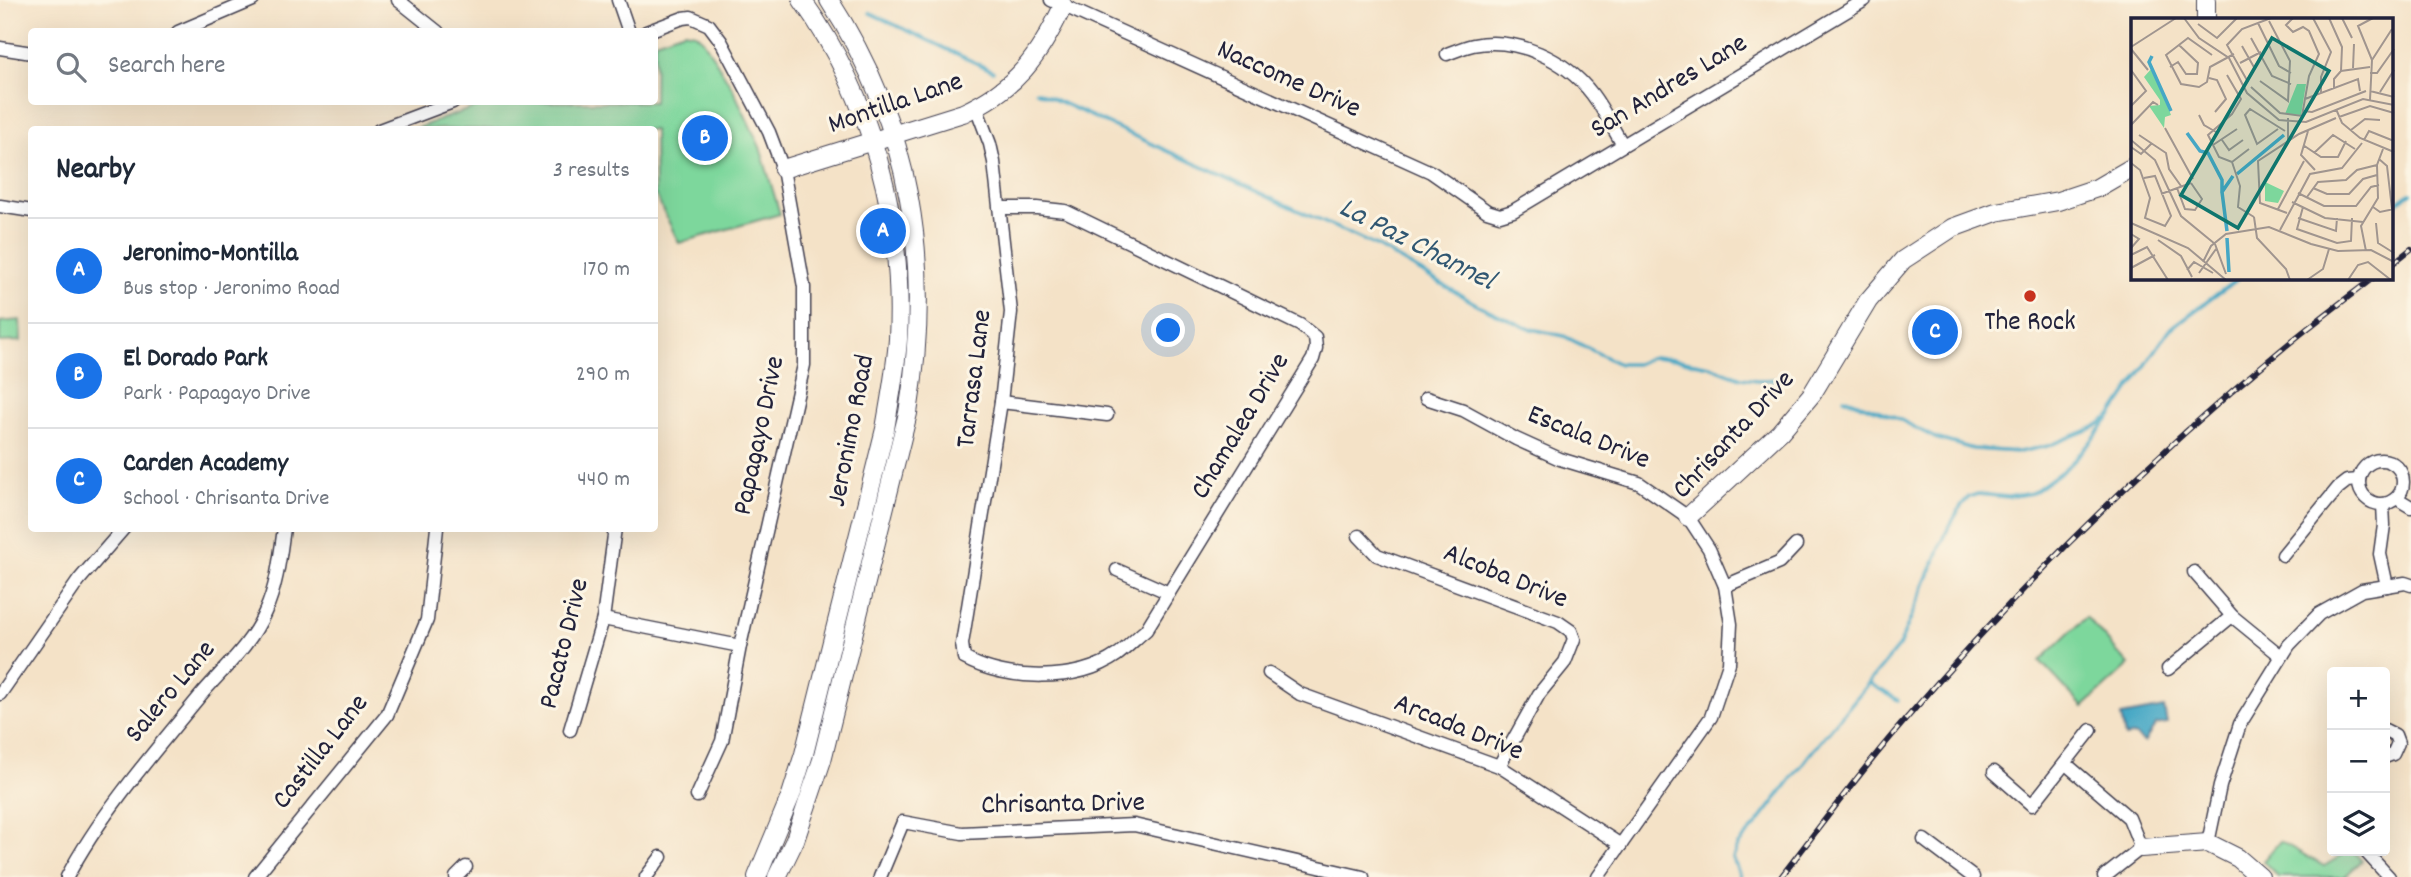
<!DOCTYPE html>
<html lang="en">
<head>
<meta charset="utf-8">
<style>
  :root { --surface:#fff; --page:#f2f2f3; --text:#1f2937; --muted:#747a83; --line:#e0e1e3; --accent:#1a73e8 }
  body { margin:0; font-family:Dekko,sans-serif; background:var(--page); color:var(--text) }
  .controls { position:absolute; right:21px; bottom:21px; display:grid; overflow:hidden; border-radius:7px; box-shadow:0 7px 28px #0002 }
  .controls button { width:63px; height:63px; display:grid; place-items:center; padding:0; border:0; border-bottom:2px solid var(--line); background:var(--surface); color:var(--text); font:35px sans-serif }
  .you { position:absolute; left:1169px; top:331px; width:24px; height:24px; margin:-18px; border:5px solid #fff; border-radius:50%; background:#1a73e8; box-shadow:0 0 0 10px #1a73e833 }
  .badge { display:grid; place-items:center; width:46px; height:46px; border-radius:50%; background:var(--accent); color:#fff; font-size:23px; font-weight:700 }
  .pin { position:absolute; translate:-50% -50%; border:4px solid #fff; box-shadow:0 2px 7px #0006 }
  .list { margin:0; padding:0; list-style:none }
  h2 { display:flex; justify-content:space-between; align-items:center; height:91px; margin:0; padding:0 28px; font-size:30px }
  h2 small { font-size:23px; font-weight:400; color:var(--muted) }
  .list li { display:grid; grid-template-columns:46px 1fr auto; gap:21px; align-items:center; box-sizing:border-box; height:105px; padding:0 28px; border-top:2px solid var(--line) }
  .list b { display:block; font-size:26px; white-space:nowrap }
  .list p { margin:0; font-size:23px; white-space:nowrap; color:var(--muted) }
  .list em { font-size:23px; font-style:normal; color:var(--muted) }
  .icon { flex:none; width:38px; height:38px; fill:none; stroke:currentColor; stroke-width:2; stroke-linecap:round; stroke-linejoin:round }
  .map { position:relative; flex:none; width:2411px; height:877px; overflow:hidden }
  .search { position:absolute; background:var(--surface); box-shadow:0 7px 28px #0002; left:28px; top:28px; width:630px; height:77px; display:flex; align-items:center; gap:18px; box-sizing:border-box; padding:0 24px; border-radius:7px; color:var(--muted); font-size:26px }
  .panel { position:absolute; background:var(--surface); box-shadow:0 7px 28px #0002; left:28px; top:126px; width:630px; height:406px; border-radius:7px }
  .map>svg:first-child { display:block }
  .green { fill:#7dd79c; stroke:#507c6c; stroke-width:2 }
  .water { fill:#45a7c5; stroke:#346480; stroke-width:2 }
  .lines { fill:none; stroke-linecap:round; stroke-linejoin:round }
  .stream { stroke:#45a7c5; stroke-width:3.5 }
  .street-casing { stroke:#423f50; stroke-width:15 }
  .secondary-casing { stroke:#423f50; stroke-width:20 }
  .street { stroke:#fff; stroke-width:12 }
  .secondary { stroke:#fff; stroke-width:18 }
  .rail-casing { stroke:#22223b; stroke-width:6 }
  .rail { stroke:#fcf5e5; stroke-width:3.5; stroke-dasharray:10; stroke-linecap:butt }
  .poi-dot { fill:#c8321e; stroke:#fcf5e5; stroke-width:2.5 }
  .labels { text-anchor:middle; dominant-baseline:central; stroke-width:6; stroke-linejoin:round; paint-order:stroke }
  .street-label { font-size:28px; fill:#22223b; stroke:#fcf5e5 }
  .poi-label { font-size:28px; fill:#22223b; stroke:#fcf5e5 }
  .water-label { font-size:30px; font-style:italic; fill:#305772; stroke:#fcf5e5 }
  .inset-river { fill:none; stroke:#45a7c5; stroke-width:3.5 }
  .inset-road { fill:none; stroke:#a0958f; stroke-width:2 }
  .view { fill:#0f766e; fill-opacity:0.15; stroke:#0f766e; stroke-width:3.5 }
  .inset-edge { fill:none; stroke:#22223b; stroke-width:3.5 }
</style>
</head>
<body>
<div class="map">
<svg width="2411" height="877" viewBox="0 0 2411 877">
  <rect width="100%" height="100%" fill="#fcf5e5"/>
  <filter id="ink" filterUnits="userSpaceOnUse"><feTurbulence type="fractalNoise" baseFrequency=".0143" numOctaves="2"/><feDisplacementMap in="SourceGraphic" scale="14" xChannelSelector="R" yChannelSelector="G"/><feConvolveMatrix kernelMatrix="1 2 1 2 8 2 1 2 1" color-interpolation-filters="sRGB"/></filter>
  <filter id="wash" filterUnits="userSpaceOnUse"><feTurbulence type="fractalNoise" baseFrequency=".00686" numOctaves="4" result="noise"/><feDisplacementMap in="SourceGraphic" scale="28" xChannelSelector="R" yChannelSelector="G"/><feGaussianBlur stdDeviation="1.57" result="paint"/><feColorMatrix in="noise" values="0 0 0 0 0 0 0 0 0 0 0 0 0 0 0 0 0 1.4 0 .05"/><feComposite in="paint" operator="in"/></filter>
  <g filter="url(#wash)">
    <rect width="100%" height="100%" fill="#f4e2c7"/>
    <g class="green">
      <path d="M684,31l11,2 8,7 30,49 27,58 20,67 -101,29 -24,-49 -1,-64 -240,-1 76,-27h164l1,-61z"/>
      <path d="M20,320l1,21 -21,1v-20z"/>
      <path d="M2086,617l43,48 -46,42 -43,-46z"/>
      <path d="M2280,841l44,25 25,-15h4l9,10 -18,16h-66l-15,-16z"/>
    </g>
    <path class="water" d="M2164,708l3,15 -11,2 -12,17 -10,-7 -9,2 -4,-21z"/>
    <g class="lines">
      <g class="stream">
        <path d="M870,13l123,58"/>
        <path d="M1036,91l340,155 102,59 49,23 37,8 55,28h17l17,-7 21,2 36,7 31,12 16,2 32,-1"/>
        <path d="M2392,206l19,-13"/>
        <path d="M1844,398l51,19 40,21 38,11 46,3 29,-6 47,-19 17,-12 58,-86 69,-51"/>
        <path d="M1869,683l29,17"/>
        <path d="M1740,877l-7,-19 5,-13 16,-17 56,-74 89,-108 48,-115 14,-25 8,-9 9,-3 30,3 24,-4 33,-24 23,-24 24,-30"/>
      </g>
    </g>
  </g>
  <g filter="url(#ink)">
    <g class="lines">
      <defs>
        <g id="street">
          <path d="M398,0l40,32"/>
          <path d="M618,0l11,32"/>
          <path d="M1051,0l380,172 56,39 13,4 13,-4 352,-211"/>
          <path d="M178,32l75,-32"/>
          <path d="M646,32l37,-14 8,-1 18,8 12,16 48,91 14,37 21,118v78l-64,281 -18,95 -25,55"/>
          <path d="M0,48l32,5"/>
          <path d="M1447,54c8,-3 17,-7 26,-9 44,-9 93,15 119,49 12,16 21,35 31,51"/>
          <path d="M976,107l14,37 4,18 17,150 -10,90 -39,242 2,14c41,23 113,25 153,-3 10,-7 19,-17 29,-25l167,-271 3,-11 -1,-11 -15,-12 -235,-114 -28,-3h-38"/>
          <path d="M379,130l74,-28"/>
          <path d="M0,206l32,5"/>
          <path d="M1426,398l37,12 53,29 44,20 79,24 49,34 21,32 16,37 6,38 -2,39 -18,54 -113,160"/>
          <path d="M1001,402l106,13"/>
          <circle cx="2381" cy="482" r="22"/>
          <path d="M2398,497l3,4 10,6"/>
          <path d="M2383,504l1,21 -4,29 7,32"/>
          <path d="M1359,536l18,19 181,67 13,9 3,8 -9,23 -26,32 -40,72"/>
          <path d="M2283,555l55,-67 9,-7 12,-1"/>
          <path d="M1117,570l52,23"/>
          <path d="M2194,572l38,44 49,40"/>
          <path d="M1725,586l54,-23 17,-18"/>
          <path d="M603,619l137,27"/>
          <path d="M2168,669l64,-53"/>
          <path d="M1269,673l31,21 199,72 122,79"/>
          <path d="M0,694l79,-114 45,-52"/>
          <path d="M570,730l33,-111 12,-91"/>
          <path d="M2385,730l10,5 3,8 -5,11 -8,3"/>
          <path d="M2066,764l63,54 12,30 -37,29"/>
          <path d="M1994,772l38,33 59,-75"/>
          <path d="M1924,840l49,37"/>
          <path d="M2208,843l12,-57 20,-62 49,-79 30,-31 43,-24 43,-7 6,2"/>
          <path d="M2365,851l24,26"/>
          <path d="M67,877c34,-64 87,-125 133,-181 23,-27 51,-51 65,-84 12,-26 15,-55 19,-84"/>
          <path d="M255,877l132,-162 40,-95 10,-92"/>
          <path d="M456,877l10,-10"/>
          <path d="M646,877l15,-20"/>
          <path d="M880,877l23,-55 59,11 172,-8 229,52"/>
        </g>
        <g id="secondary">
          <path d="M2206,0v19"/>
          <path d="M783,169l180,-56c53,-24 76,-56 100,-107"/>
          <path d="M1688,517l92,-85 32,-38 56,-93 35,-41 49,-32 44,-16 62,-11 39,-13 36,-21"/>
          <path d="M2141,848l67,-5 30,15 22,19"/>
          <path d="M757,877l34,-82 13,-41 81,-325c5,-30 11,-60 13,-90 6,-120 -26,-241 -96,-339"/>
          <path d="M777,877l18,-37 27,-80 86,-347c25,-149 4,-285 -79,-413"/>
        </g>
      </defs>
      <use href="#street" class="street-casing"/>
      <use href="#secondary" class="secondary-casing"/>
      <use href="#street" class="street"/>
      <use href="#secondary" class="secondary"/>
      <defs>
        <g id="rail">
          <path d="M2392,264l19,-15"/>
          <path d="M1781,877c41,-53 81,-108 125,-158 114,-133 240,-258 375,-369 30,-25 61,-48 92,-72"/>
        </g>
      </defs>
      <use href="#rail" class="rail-casing"/>
      <use href="#rail" class="rail"/>
    </g>
  </g>
  <circle class="poi-dot" cx="2030" cy="296" r="7"/>
  <g class="labels">
    <g class="street-label">
      <text transform="translate(1288 81) rotate(24)">Naccome Drive</text>
      <text transform="translate(1670 88) rotate(-31)">San Andres Lane</text>
      <text transform="translate(896 105) rotate(-19)">Montilla Lane</text>
      <text transform="translate(976 379) rotate(-83)">Tarrasa Lane</text>
      <text transform="translate(1242 427) rotate(-59)">Chamalea Drive</text>
      <text transform="translate(853 431) rotate(-79)">Jeronimo Road</text>
      <text transform="translate(761 436) rotate(-78)">Papagayo Drive</text>
      <text transform="translate(1735 436) rotate(-47)">Chrisanta Drive</text>
      <text transform="translate(1588 439) rotate(22)">Escala Drive</text>
      <text transform="translate(1505 578) rotate(22)">Alcoba Drive</text>
      <text transform="translate(566 644) rotate(-76)">Pacato Drive</text>
      <text transform="translate(172 693) rotate(-50)">Salero Lane</text>
      <text transform="translate(1458 729) rotate(22)">Arcada Drive</text>
      <text transform="translate(322 753) rotate(-52)">Castilla Lane</text>
      <text transform="translate(1063 806) rotate(-1)">Chrisanta Drive</text>
    </g>
    <g class="poi-label">
      <text x="2030" y="324">The Rock</text>
    </g>
    <g class="water-label">
      <text transform="translate(1416 246) rotate(27)">La Paz Channel</text>
    </g>
  </g>
  <g transform="translate(2131 18)">
    <rect width="262" height="262" fill="#f4e2c7"/>
    <path d="M21,50l19,47 -6,2 -1,11 -15,-22 11,-1v-5l-16,-23zM166,66h9l-5,31 -16,-1zM134,164l19,9 -6,12 -13,-2z" fill="#7dd79c"/>
    <path class="inset-river" d="M21,38l-3,6 22,49M56,115l13,18 8,2 14,27v13M106,156l47,-39M96,213l-5,-39 11,-16M96,220l2,34"/>
    <path class="inset-road" d="M53,0l15,20 30,20 18,35 32,27 27,2 57,-23 31,6M182,0l18,34 -10,25v17M198,0l13,29 -1,24M211,0l10,20M127,5l21,43 12,7M67,6l19,14 20,-20M120,20l21,38 19,8M111,28l13,23M0,29l45,-29M0,31l17,21M81,37l-24,-17 -22,17 15,29 18,3 8,-5 3,-15 24,-13M241,42l-14,-34 15,-8M109,45l21,-11M39,49l8,-5 8,12h11l1,-11 -19,-18M222,50l1,-24M0,52l15,21 -15,15M239,55h7l17,-24M96,57l14,24 -9,15 -24,21 11,22 13,5M78,60l8,2 9,19 -11,13M129,63l28,20 2,-40 -21,-40M117,64l-21,-37 15,-16 29,-11M120,69l29,26 22,3 7,-40 10,-22 -10,-23 -6,-4 -10,5 -7,-7 7,-7M203,70v-9l7,-8 29,-4M239,73l24,6M249,74l14,-22M174,81l53,-20 2,12M239,82l2,-40 20,-31M205,91l6,14 18,15 34,14M172,93l9,1 54,-21M68,97l5,10 12,7M208,99l31,-11 24,7M157,100v22M0,107l22,-23 5,3M34,110l28,51M147,111l-21,15 -12,-29 5,-6 35,22M220,112l14,-11 15,1M177,113l-7,24 14,15M8,117l27,18 3,16 12,17M0,122l24,20 26,56 34,28M91,122l7,10 14,-10M233,122l5,-9 25,10M82,127l24,-16M172,127l18,12h17l8,-16M0,129l10,7 11,-11M183,135l19,-18 22,14M248,141l8,7 5,43M101,144l8,24 -2,21 16,10M101,144l17,-13M0,145l9,7 10,28 -5,20 20,8 6,-10 -16,-40 -11,2M46,170l8,21 10,1 7,-11 -11,-16M182,170l14,6h22l14,-15 14,-4M167,175l26,13h32l15,-19 8,-2M30,176l30,-11M176,179l11,-15 28,-2 11,-10 20,-5M161,184l33,16 38,4M172,189l-6,22 40,14 14,-2 1,-23M242,189l7,5 14,-3M147,191l26,-48M156,195l-27,-10 -2,-42 41,-27 37,-16M123,199l3,21 29,31 4,11M167,200l38,13 1,-13M0,205l57,25 38,32M245,205l2,20 16,10M149,212l30,-56 32,-6 20,-25M0,216l8,5 -8,9M27,222l23,16 11,21M84,226l11,30M235,233l-5,-25 17,-28 -1,-33 6,-16M0,237l16,-8 21,33M72,244l8,-16 15,-12 43,-7 42,17 27,7 33,-1 23,12M0,250l24,-13M56,252l7,-8 19,11M68,255l17,-24M176,262l16,-11 6,-20M217,262l10,-15 10,-3 23,18"/>
    <path class="view" d="M141,20l57,33 -91,157 -57,-33z"/>
    <rect width="262" height="262" class="inset-edge"/>
  </g>
</svg>
<div class="controls">
<button>+</button>
<button>−</button>
<button><svg class="icon" aria-label="layers" viewBox="0 0 24 24"><path d="M12 4l9 5-9 5-9-5zM3 14l9 5 9-5"/></svg></button>
</div>
<div class="you"></div>
<div class="pin badge" style="left:883px;top:231px">A</div>
<div class="pin badge" style="left:705px;top:138px">B</div>
<div class="pin badge" style="left:1935px;top:332px">C</div>
<div class="search"><svg class="icon" aria-label="search" viewBox="0 0 24 24"><circle cx="10" cy="10" r="6"/><path d="M15 15l6 6"/></svg>Search here</div>
<section class="panel">
<h2>Nearby<small>3 results</small></h2>
<ul class="list">
<li><span class="badge">A</span><div><b>Jeronimo-Montilla</b><p>Bus stop · Jeronimo Road</p></div><em>170 m</em></li>
<li><span class="badge">B</span><div><b>El Dorado Park</b><p>Park · Papagayo Drive</p></div><em>290 m</em></li>
<li><span class="badge">C</span><div><b>Carden Academy</b><p>School · Chrisanta Drive</p></div><em>440 m</em></li>
</ul>
</section>
</div>
</body>
</html>
